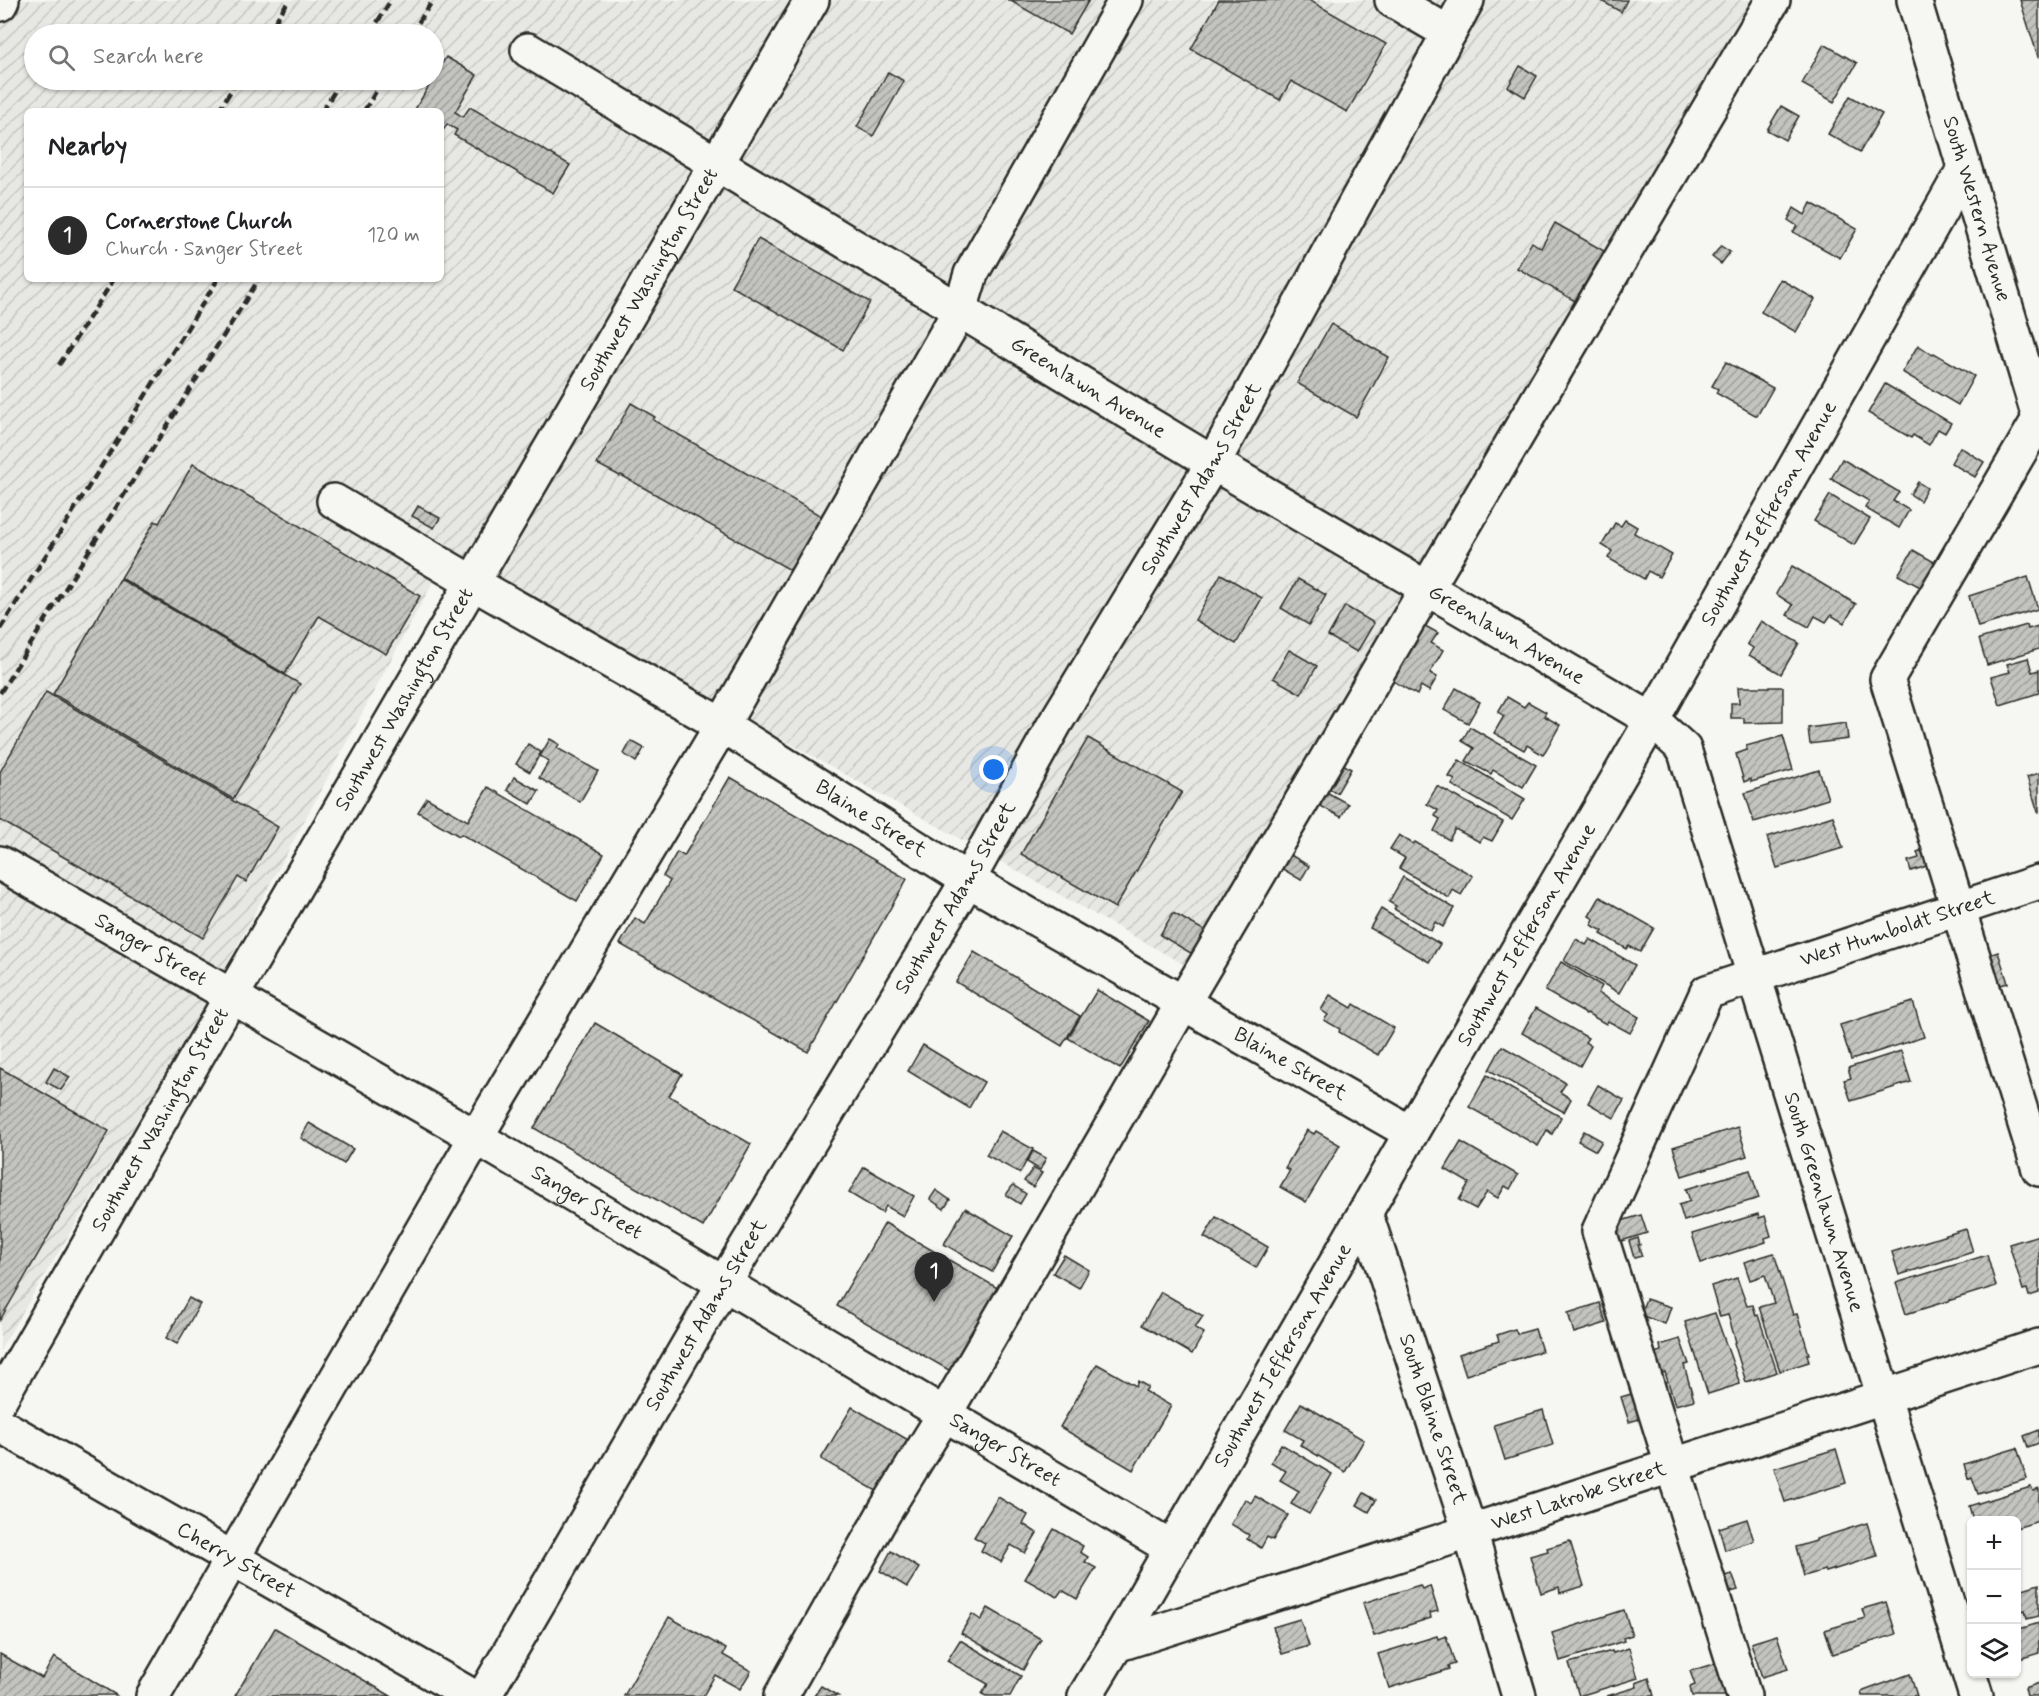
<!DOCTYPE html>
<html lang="en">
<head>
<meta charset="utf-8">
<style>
  :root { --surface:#fff; --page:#f2f2f2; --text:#202124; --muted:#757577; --line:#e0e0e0; --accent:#2b2b2b }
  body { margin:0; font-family:Mynerve,sans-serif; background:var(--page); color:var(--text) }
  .controls { position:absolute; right:18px; bottom:18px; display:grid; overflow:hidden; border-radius:9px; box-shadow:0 2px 4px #0004 }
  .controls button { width:54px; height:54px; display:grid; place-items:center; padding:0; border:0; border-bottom:2px solid var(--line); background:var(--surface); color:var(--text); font:30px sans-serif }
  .you { position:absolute; left:994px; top:770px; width:21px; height:21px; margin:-15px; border:4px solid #fff; border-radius:50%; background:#1a73e8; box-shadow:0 0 0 9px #1a73e833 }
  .badge { display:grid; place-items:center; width:39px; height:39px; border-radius:50%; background:var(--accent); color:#fff; font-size:20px; font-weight:700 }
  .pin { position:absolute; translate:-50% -50px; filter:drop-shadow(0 2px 3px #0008) }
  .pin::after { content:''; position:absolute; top:32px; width:21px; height:18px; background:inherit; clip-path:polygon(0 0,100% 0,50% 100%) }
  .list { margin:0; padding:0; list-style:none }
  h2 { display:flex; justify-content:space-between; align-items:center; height:78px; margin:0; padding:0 24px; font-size:26px }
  h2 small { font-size:20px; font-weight:400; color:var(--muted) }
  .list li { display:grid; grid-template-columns:39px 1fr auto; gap:18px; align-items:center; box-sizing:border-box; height:96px; padding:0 24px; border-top:2px solid var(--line) }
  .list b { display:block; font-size:22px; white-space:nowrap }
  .list p { margin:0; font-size:20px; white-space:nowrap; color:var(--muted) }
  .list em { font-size:20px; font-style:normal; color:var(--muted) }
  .icon { flex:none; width:33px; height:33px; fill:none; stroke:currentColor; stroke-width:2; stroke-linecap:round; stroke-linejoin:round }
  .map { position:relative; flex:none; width:2039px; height:1696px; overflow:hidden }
  .search { position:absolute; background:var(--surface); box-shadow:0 2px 4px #0004; left:24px; top:24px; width:420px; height:66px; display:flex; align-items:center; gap:15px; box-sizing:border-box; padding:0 21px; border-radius:33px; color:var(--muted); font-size:22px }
  .panel { position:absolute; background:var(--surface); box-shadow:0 2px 4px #0004; left:24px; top:108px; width:420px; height:174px; border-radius:9px }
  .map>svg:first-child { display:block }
  .industrial { fill:url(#industrial-furrows); fill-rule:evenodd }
  .building { fill:url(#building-hatch); stroke:#2b2b2b; stroke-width:1.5 }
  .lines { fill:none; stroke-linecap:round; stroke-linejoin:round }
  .minor-casing { stroke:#2b2b2b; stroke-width:38 }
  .major-casing { stroke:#2b2b2b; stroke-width:38 }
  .minor { stroke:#f6f6f2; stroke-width:33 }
  .major { stroke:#f6f6f2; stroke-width:33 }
  .rail { stroke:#2b2b2b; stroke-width:4.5; stroke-dasharray:9 4.5; stroke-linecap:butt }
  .labels { text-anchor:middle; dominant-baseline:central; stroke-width:5; stroke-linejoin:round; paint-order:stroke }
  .street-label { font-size:21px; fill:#2b2b2b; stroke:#f6f6f2 }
</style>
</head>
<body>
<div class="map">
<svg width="2039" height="1696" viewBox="0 0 2039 1696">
  <defs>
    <pattern id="industrial-furrows" width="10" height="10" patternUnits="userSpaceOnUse" patternTransform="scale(1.5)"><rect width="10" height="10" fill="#e7e7e3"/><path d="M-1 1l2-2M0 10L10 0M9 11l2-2" fill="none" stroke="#c6c6c3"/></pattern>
    <pattern id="building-hatch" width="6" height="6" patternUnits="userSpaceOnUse" patternTransform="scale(1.5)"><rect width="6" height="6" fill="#c3c3c0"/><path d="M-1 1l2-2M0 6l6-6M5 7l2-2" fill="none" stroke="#9f9f9c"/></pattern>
  </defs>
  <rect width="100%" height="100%" fill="#f6f6f2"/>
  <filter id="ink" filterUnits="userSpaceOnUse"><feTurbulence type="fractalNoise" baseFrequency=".0167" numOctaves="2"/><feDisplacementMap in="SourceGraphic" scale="12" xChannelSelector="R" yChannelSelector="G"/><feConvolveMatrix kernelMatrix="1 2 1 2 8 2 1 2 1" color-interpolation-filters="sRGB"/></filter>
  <g filter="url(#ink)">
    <path class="industrial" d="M0,0h1782l-581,974 -752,-422 -254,472 -195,326zM34,34h400v46h-400zM27,111h414v168h-414z"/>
    <g class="building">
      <path d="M1009,0h80l-20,34z"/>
      <path d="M1219,0h90l77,44 -39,68 -56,-31 -11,19 -89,-51z"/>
      <path d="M1600,0h27l-6,12z"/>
      <path d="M2020,0h19v57h-1z"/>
      <path d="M1824,44l33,19 -23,39 -32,-18z"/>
      <path d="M446,57l31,18 -22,37 8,5 7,-10 100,58 -17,28 -99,-58 3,-5 -10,-6 -3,5 -3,-1v-17h-27z"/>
      <path d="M1520,66l17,10 -12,21 -17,-10z"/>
      <path d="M888,72l16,9 -31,55 -16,-9z"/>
      <path d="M1850,96l32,18 -22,38 -32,-18z"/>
      <path d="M1781,106l18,10 -14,24 -18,-10z"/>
      <path d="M1811,203l46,26 -17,29 -47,-26 4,-6 -9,-6 6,-12 11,7z"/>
      <path d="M1555,223l49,28 -29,50 -58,-33 15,-26 9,6z"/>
      <path d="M758,239l112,63 -27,48 -112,-64z"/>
      <path d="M1721,246l9,6 -9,12 -9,-7z"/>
      <path d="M1780,279l35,20 -19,33 -35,-20z"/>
      <path d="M1331,324l58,33 -33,60 -59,-34z"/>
      <path d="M1918,345l15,10 1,-2 40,23 -16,29 -56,-33z"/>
      <path d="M1726,362l47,26 -16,28 -41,-23 2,-4 -6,-3z"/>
      <path d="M1885,384l66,39 -6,10 -7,-4 -9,16 -16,-10 -2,3 -43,-25z"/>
      <path d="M631,403l24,14 -2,3 170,97 -31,54 -171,-96 -1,1 -23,-12z"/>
      <path d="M1960,447l24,15 -9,15 -24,-14z"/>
      <path d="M1842,459l57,33 -6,9 16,9 -10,18 -34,-20 4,-7 -38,-22z"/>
      <path d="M193,464l227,132 -34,58 -67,-38 -34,58 -164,-96 34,-57 4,2z"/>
      <path d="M1918,482l9,6 -7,13 -10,-7z"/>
      <path d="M1830,495l40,24 -16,26 -40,-24z"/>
      <path d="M418,506l22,12 -6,10 -22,-12z"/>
      <path d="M1625,520l12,7 -3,6 38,22 -13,22 -11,-6 -4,8 -36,-21 4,-7 -10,-6 13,-22 6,3z"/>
      <path d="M1913,550l23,13 -14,25 -24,-13z"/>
      <path d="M1792,566l64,38 -12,19 -13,-8 -5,7 -11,-6 -6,11 -22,-12 6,-10 -17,-11z"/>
      <path d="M1221,574l41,24 -26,46 -41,-24z"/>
      <path d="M2028,577l10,32 -60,18 -9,-31z"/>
      <path d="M120,579l180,105 -67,115 -180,-105z"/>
      <path d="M1298,579l28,16 -17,30 -28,-17z"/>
      <path d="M1345,606l29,17 -17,29 -29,-16z"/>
      <path d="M1761,621l38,22 -18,31 -32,-19 4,-7 -6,-4z"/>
      <path d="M1418,622l20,11 -7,10 12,7 -13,23 7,4 -8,14 -8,-5 -4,9 -31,-18z"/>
      <path d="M2027,625l1,4 10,-3 1,23 -52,16 -8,-26z"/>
      <path d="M1289,650l28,16 -16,28 -28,-16z"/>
      <path d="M2028,658l4,14 7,-2v23l-39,12 -9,-28 19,-5 -3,-8z"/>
      <path d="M1738,687h45v35l-39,1v-5h-13v-15h8z"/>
      <path d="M1456,688l24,14 -12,21 -24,-13z"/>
      <path d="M46,692l232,135 -32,55 -8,-5 -35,61 -203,-118v-48z"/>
      <path d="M1507,697l17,10 4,-5 18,10 -2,4 16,9 -17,30 -16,-10 -3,5 -30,-17 10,-17 -6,-4z"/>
      <path d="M1846,723l2,16 -38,5 -2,-16z"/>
      <path d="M1470,727l66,38 -13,22 -30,-17 -2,4 -25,-13 8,-13 -12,-7z"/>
      <path d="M1783,736l10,34 -42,12v-3l-7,3 -8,-28 11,-4 -1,-4z"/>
      <path d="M1088,738l94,54 -67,116 -94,-54z"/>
      <path d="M550,739l9,5 -2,4 41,23 -18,31 -41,-24 10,-17 -9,-5z"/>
      <path d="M631,741l13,7 -8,14 -12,-8z"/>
      <path d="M528,744l13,8 -11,20 -14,-8z"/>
      <path d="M1335,759l16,10 -14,24 -16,-9z"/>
      <path d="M1459,760l66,39 -13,21 -60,-35 3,-5 -6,-3z"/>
      <path d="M1819,770l9,29 -74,23 -9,-29z"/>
      <path d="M2039,773v39h-1l-11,-35z"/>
      <path d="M514,777l25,14 -8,13 -24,-14z"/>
      <path d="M730,777l177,102 -99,173 -188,-108 15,-26 10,6 25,-43 -7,-5 14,-24 7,4z"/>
      <path d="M1437,786l66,36 -11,19 -9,-4 -3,5 -25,-13 -6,11 -15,-9 6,-12 -5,-3 3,-6 -11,-6z"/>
      <path d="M488,787l116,67 -27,47 -116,-67 -2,2 -41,-24 9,-14 41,23z"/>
      <path d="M1323,790l25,14 -7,13 -26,-14z"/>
      <path d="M1833,816l10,32 -66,20 -10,-31z"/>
      <path d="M1399,835l14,9 2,-2 58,34 -12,19 -8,-5 -4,8 -50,-30 6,-10 -15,-9z"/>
      <path d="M1925,849l5,16 -19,6 -3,-10 11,-3 -2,-6z"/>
      <path d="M1289,854l20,12 -8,14 -20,-12z"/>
      <path d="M1403,877l51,31 -11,19 -8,-5 -4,9 -37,-22 2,-3 -7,-4z"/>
      <path d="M1600,897l54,31 -14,24 -11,-6 -2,3 -26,-15 2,-3 -12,-6 3,-6 -5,-3z"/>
      <path d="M1381,909l59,35 -11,18 -59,-34z"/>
      <path d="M1173,913l34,19 -13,23 -34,-20z"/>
      <path d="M1576,939l10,6 4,-6 45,26 -16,28 -55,-32z"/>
      <path d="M974,952l106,64 -18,30 -106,-64z"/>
      <path d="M1998,952l10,31 -18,5 -9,-30z"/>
      <path d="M1561,962l41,24 -4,7 41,24 -9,16 -22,-12 -2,3 -19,-11 -1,1 -41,-23z"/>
      <path d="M1097,990l52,31 -29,48 -52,-31z"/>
      <path d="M1330,995l22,13 2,-4 40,24 -16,27 -39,-23 1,-3 -16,-9 4,-5 -7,-5z"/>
      <path d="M1913,1002l11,35 -73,23 -11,-35z"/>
      <path d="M1536,1008l52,30 -3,4 6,4 -11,20 -58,-33z"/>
      <path d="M595,1023l87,51 -13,22 82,48 -48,83 -169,-99z"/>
      <path d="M923,1045l61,37 -15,26 -61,-37z"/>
      <path d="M1502,1046l64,37 -6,9 11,7 -7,13 -75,-42z"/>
      <path d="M1901,1051l10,31 -60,19 -7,-21 7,-2 -3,-10z"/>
      <path d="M0,1068l109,63 -109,189z"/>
      <path d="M54,1068l16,9 -9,13 -15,-8z"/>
      <path d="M1487,1075l74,42 -9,17 -5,-4 -9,16 -69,-39z"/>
      <path d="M1598,1085l26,15 -10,18 -26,-15z"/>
      <path d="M309,1123l44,26 -9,15 -43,-26z"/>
      <path d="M1738,1127l9,29 -65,20 -9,-29z"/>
      <path d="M1307,1130l7,4 2,-3 24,14 -34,57 -26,-15 10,-17 -5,-2z"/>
      <path d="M1000,1131l33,18 -13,24 -34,-18z"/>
      <path d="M1584,1131l18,10 -6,10 -18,-10z"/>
      <path d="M1461,1142l57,33 -8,14 -5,-3 -7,12 -11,-6 -11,17 -17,-9 10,-17 -24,-14z"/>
      <path d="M1033,1151l13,7 -6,12 -13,-8z"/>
      <path d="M864,1167l50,29 -11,20 -17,-10 -4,7 -33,-20z"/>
      <path d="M1033,1168l9,5 -9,14 -9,-6z"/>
      <path d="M1750,1170l9,28 -75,23 -5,-16 11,-4 -4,-12z"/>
      <path d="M1013,1185l13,9 -6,10 -14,-9z"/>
      <path d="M936,1190l14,10 -6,9 -14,-10z"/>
      <path d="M965,1208l48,28 -21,36 -48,-28z"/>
      <path d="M1758,1214l1,4 6,-2 6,20 -6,2 1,4 -65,21 -9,-29z"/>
      <path d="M1641,1215l6,18 -26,8 -6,-18z"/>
      <path d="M1216,1217l52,30 -12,21 -52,-31z"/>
      <path d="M885,1223l116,67 -47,83 -117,-67z"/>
      <path d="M1966,1229l7,23 -74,23 -7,-23z"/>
      <path d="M2039,1235v58l-10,3 -2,-7 -4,1 -14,-46z"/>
      <path d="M1638,1238l2,7h-2l4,11 -8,2 -5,-17z"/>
      <path d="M1774,1253l19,62 4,-1 12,40h-2l2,8 -29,9 -21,-64 15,-4 -9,-28 -15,5 -6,-18z"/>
      <path d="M1064,1255l25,15 -10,18 -26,-15z"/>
      <path d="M1987,1255l9,31 -90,28 -10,-31z"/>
      <path d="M1737,1278l10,28 6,-1 3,11 2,-1 19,57 -31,10 -12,-39 2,-1 -8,-27 -8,2 -9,-31z"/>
      <path d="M1161,1292l42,24 -8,12 9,5 -12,21 -50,-29z"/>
      <path d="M189,1298l11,6 -23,40 -11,-6z"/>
      <path d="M1646,1299l25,8 -6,17 -25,-9z"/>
      <path d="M1600,1303l6,20 -32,10 -6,-20z"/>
      <path d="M1715,1313l25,71 -32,10 -23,-72z"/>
      <path d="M1515,1329l2,5 18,-5 7,22 -76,24 -7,-21 40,-13 -2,-6z"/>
      <path d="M1680,1339l9,25 -5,1 10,35 -19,5 -10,-33 -8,3 -6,-21 10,-3 -1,-6z"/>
      <path d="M1097,1364l39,22 2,-5 10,6 -3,4 26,15 -38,64 -73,-43z"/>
      <path d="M1638,1392l8,25 -17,5 -8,-25z"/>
      <path d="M1301,1403l63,37 -19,32 -45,-27 3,-5 -18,-10z"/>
      <path d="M852,1407l58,34 -30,52 -59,-34z"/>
      <path d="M1543,1410l10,35 -48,15 -11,-35z"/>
      <path d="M2039,1430v13l-11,4 -4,-11z"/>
      <path d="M1281,1444l51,30 -23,40 -18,-10 8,-13 -19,-11 6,-9 -15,-9z"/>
      <path d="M2017,1448l10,31 -49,15 -6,-17 -4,2 -4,-15z"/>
      <path d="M1836,1449l10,34 -61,19 -11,-34z"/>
      <path d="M2031,1487l2,4 6,-2v32l-23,7v-8h-43l-4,-14z"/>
      <path d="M1364,1493l12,7 -7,12 -12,-7z"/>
      <path d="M1255,1496l33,19 -15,25 -6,-3 -6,11 -14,-9 2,-4 -18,-11 14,-25 6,4z"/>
      <path d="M998,1497l30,18 -5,9 14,9 -12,20 -14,-8 -10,17 -20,-11 4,-8 -11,-6z"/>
      <path d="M1747,1519l7,22 -29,9 -6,-22z"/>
      <path d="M1867,1523l10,33 -51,16 -1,-2 -21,6 -8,-29 20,-6v-2z"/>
      <path d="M1054,1529l29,17 -3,6 8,5 -3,5 11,6 -19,31 -15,-9 -5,7 -32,-18z"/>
      <path d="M1570,1541l14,45 -24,7 -1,-6 -18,6 -11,-37 18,-5 -1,-3z"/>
      <path d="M891,1551l28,17 -12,19 -27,-16z"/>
      <path d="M1732,1574l6,16 -15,4 -5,-16z"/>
      <path d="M2039,1584v32l-12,3 -2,-8 -9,3v-23z"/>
      <path d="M1420,1585l2,4 8,-3 8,25 -8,2 1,5 -57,18 -11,-33z"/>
      <path d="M1886,1602l10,32 -63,20 -8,-24 40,-12 -3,-9z"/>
      <path d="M988,1608l53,31 -18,31 -62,-37 11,-19 9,6z"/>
      <path d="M1624,1610l8,25 -9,3 1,3 -64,20 -8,-28z"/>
      <path d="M669,1617l57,32 -3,6 28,16 -11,18 -25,-14 -12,21h-79z"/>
      <path d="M1300,1619l9,27 -27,8 -9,-27z"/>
      <path d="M2039,1623v30l-23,7v-30z"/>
      <path d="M275,1628l116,68h-156z"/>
      <path d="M1777,1635l11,34 -26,8 -11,-34z"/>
      <path d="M1437,1636l1,3 8,-3 9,28 -7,2 1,3 -60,19 -11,-34z"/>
      <path d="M960,1640l61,36 -11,20h-24l-4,-2 6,-10 -41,-23z"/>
      <path d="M1629,1648l9,30 -59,18 -10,-33 43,-12 1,2z"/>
      <path d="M0,1654l42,24 12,-21 62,38 -116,1z"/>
      <path d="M1723,1661l11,35h-42l-2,-9 5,-2 -5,-14z"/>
      <path d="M1910,1674l7,22h-55l-1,-4z"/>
      <path d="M1649,1678l5,18h-47l30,-9 -1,-4z"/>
      <path d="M2039,1683v13h-12l-2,-8z"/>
      <path d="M821,1686l17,10h-24z"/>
    </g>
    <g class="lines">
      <defs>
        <g id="minor">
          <path d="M1392,0l57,33"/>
          <path d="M0,4l2,-4"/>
          <path id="s1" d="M528,50l685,413 439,257 32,29 292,947"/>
          <path d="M2039,419l-152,260 152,490"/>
          <path id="s2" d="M334,501l139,82 249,142 246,155 443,253"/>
          <path id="s3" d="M0,863l476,274 695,411"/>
          <path id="s4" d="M1365,1212l105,320 49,164"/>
          <path id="s5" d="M0,1425l472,271"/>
          <path id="s6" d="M1116,1645l322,-103 601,-196"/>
          <path d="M153,1696l323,-559 246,-412 238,-415 11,-36 155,-274"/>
          <path d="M781,1696l104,-185 59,-96 239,-412 590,-1003"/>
          <path id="s7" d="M1744,1696l-145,-465 108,-239 332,-110"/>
        </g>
        <g id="major">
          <path id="s8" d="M1914,0l125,417"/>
          <path id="s9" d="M0,1399l231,-402 581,-997"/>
          <path id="s10" d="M484,1696l239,-411 245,-405 86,-155 159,-262 254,-463"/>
          <path id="s11" d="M1085,1696l31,-51 295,-512 241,-413 312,-551"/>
        </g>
      </defs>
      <use href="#minor" class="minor-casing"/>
      <use href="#major" class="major-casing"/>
      <use href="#minor" class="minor"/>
      <use href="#major" class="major"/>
      <g class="rail">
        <path d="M267,34l22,-34"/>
        <path d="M370,34l21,-34"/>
        <path d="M411,34l22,-34"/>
        <path d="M218,111l20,-31"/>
        <path d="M322,111l20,-31"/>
        <path d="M364,111l19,-31"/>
        <path d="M59,365l55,-86"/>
        <path d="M0,629l218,-350"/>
        <path d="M0,693l259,-414"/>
      </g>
    </g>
  </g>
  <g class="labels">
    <g class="street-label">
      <text stroke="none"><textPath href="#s8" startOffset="218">South Western Avenue</textPath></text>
      <text stroke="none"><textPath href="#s9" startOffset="1294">Southwest Washington Street</textPath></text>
      <text stroke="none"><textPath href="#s1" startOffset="654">Greenlawn Avenue</textPath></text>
      <text stroke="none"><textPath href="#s10" startOffset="1413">Southwest Adams Street</textPath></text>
      <text stroke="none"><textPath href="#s11" startOffset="1366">Southwest Jefferson Avenue</textPath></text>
      <text stroke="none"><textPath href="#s1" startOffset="1140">Greenlawn Avenue</textPath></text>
      <text stroke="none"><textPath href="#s9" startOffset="808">Southwest Washington Street</textPath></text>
      <text stroke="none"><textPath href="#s2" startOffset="624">Blaine Street</textPath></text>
      <text stroke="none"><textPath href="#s10" startOffset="927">Southwest Adams Street</textPath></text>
      <text stroke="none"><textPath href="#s7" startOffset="950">West Humboldt Street</textPath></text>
      <text stroke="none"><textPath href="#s11" startOffset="880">Southwest Jefferson Avenue</textPath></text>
      <text stroke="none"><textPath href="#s3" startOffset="174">Sanger Street</textPath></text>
      <text stroke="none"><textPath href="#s2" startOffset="1110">Blaine Street</textPath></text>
      <text stroke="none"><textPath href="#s9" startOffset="322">Southwest Washington Street</textPath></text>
      <text stroke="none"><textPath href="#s1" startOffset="1826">South Greenlawn Avenue</textPath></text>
      <text stroke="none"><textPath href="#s3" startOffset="678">Sanger Street</textPath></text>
      <text stroke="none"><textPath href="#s10" startOffset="441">Southwest Adams Street</textPath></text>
      <text stroke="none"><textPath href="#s11" startOffset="394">Southwest Jefferson Avenue</textPath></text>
      <text stroke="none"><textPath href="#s4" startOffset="218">South Blaine Street</textPath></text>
      <text stroke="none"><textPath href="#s3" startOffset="1164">Sanger Street</textPath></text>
      <text stroke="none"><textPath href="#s6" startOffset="486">West Latrobe Street</textPath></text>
      <text stroke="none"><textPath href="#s5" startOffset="272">Cherry Street</textPath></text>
    </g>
  </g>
</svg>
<div class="controls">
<button>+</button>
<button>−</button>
<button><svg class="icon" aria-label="layers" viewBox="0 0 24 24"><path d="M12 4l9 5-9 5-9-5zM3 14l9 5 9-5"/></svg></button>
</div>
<div class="you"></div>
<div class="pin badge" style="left:934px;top:1302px">1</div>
<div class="search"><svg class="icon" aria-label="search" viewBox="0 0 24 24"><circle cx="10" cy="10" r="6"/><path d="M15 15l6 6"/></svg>Search here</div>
<section class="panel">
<h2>Nearby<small></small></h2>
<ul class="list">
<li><span class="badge">1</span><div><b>Cornerstone Church</b><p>Church · Sanger Street</p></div><em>120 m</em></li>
</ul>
</section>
</div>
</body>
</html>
